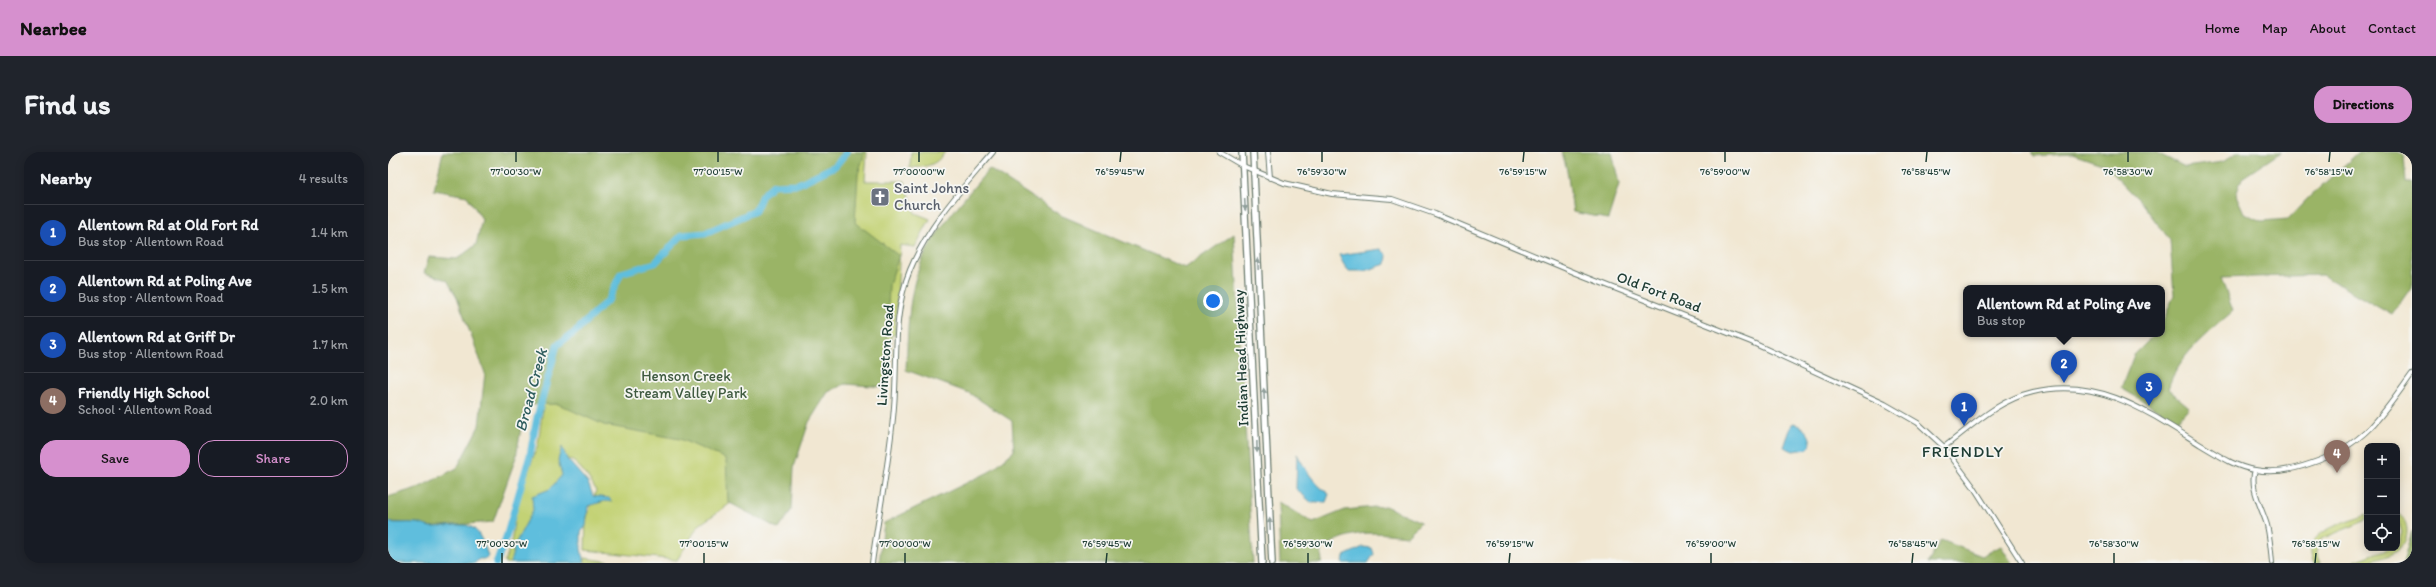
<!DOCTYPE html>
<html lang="en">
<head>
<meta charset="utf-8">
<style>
  :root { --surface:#171b24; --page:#20242c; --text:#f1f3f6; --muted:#9ea1a6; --line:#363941; --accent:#d690ce }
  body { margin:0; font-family:Itim,sans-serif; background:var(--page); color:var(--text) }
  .controls { position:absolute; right:12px; bottom:12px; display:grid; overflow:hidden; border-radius:8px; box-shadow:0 2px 10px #0003 }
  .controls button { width:36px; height:36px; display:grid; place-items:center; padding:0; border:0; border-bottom:1px solid var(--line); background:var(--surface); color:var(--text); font:20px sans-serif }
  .you { position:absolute; left:825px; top:149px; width:14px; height:14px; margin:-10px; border:3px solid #fff; border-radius:50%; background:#1a73e8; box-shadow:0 0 0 6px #1a73e833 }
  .badge { display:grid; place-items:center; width:26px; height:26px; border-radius:50%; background:var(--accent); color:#fff; font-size:13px; font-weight:700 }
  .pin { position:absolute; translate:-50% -33px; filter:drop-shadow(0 1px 2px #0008) }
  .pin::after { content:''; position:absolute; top:21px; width:14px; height:12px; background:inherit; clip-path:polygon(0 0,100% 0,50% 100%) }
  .popup { position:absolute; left:1575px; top:133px; width:202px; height:52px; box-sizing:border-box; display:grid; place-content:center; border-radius:8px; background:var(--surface); filter:drop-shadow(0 1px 3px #0005); font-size:13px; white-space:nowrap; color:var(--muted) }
  .popup b { font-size:15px; color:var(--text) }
  .popup::after { content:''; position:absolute; left:50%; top:100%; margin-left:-8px; border:8px solid transparent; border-top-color:var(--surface) }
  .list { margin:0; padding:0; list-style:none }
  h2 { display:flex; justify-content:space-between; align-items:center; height:52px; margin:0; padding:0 16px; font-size:17px }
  h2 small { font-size:13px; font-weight:400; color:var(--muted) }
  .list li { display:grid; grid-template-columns:26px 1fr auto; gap:12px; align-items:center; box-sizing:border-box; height:56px; padding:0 16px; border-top:1px solid var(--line) }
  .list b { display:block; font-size:15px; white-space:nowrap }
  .list p { margin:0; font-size:13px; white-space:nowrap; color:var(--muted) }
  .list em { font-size:13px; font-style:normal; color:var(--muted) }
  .actions { display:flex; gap:8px; padding:12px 16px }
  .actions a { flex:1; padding:9px 0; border:1px solid var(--accent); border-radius:16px; text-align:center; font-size:14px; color:var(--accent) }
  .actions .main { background:var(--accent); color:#111 }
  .icon { flex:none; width:22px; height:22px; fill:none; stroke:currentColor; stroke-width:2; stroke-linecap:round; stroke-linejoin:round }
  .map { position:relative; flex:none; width:2024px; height:411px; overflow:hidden; border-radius:16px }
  header { display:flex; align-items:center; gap:24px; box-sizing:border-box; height:56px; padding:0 20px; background:var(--accent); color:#111 }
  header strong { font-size:19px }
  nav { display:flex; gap:22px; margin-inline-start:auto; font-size:14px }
  .intro { display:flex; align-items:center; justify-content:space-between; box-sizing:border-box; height:96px; padding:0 24px }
  h1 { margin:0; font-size:28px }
  .button { padding:10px 18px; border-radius:16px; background:var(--accent); color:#111; font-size:14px; font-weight:700 }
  main { display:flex; gap:24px; padding:0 24px }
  aside { flex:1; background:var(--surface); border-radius:16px; box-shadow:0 2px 10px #0003 }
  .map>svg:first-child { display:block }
  .green { fill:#c3d274; stroke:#718854 }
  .forest { fill:#9ab466; stroke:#5c784d }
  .water { fill:#5fbedd; stroke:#3f7e88 }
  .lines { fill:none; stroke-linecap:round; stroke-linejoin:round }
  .river { stroke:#5fbedd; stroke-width:7 }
  .secondary-casing { stroke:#68786b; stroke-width:6 }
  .highway-casing { stroke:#68786b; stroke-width:8 }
  .secondary { stroke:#fff; stroke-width:4 }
  .highway { stroke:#fff; stroke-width:5.5 }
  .oneway { fill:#8f9e9a }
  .ticks { fill:none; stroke:#1f3d34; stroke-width:1.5 }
  .labels { text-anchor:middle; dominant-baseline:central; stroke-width:3.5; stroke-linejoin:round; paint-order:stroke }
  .worship-label { font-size:15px; fill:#5b616d; stroke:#f6f6f2; text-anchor:start }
  .street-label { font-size:15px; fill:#1f3d34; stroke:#f6f6f2 }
  .park-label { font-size:15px; fill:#405b41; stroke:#f6f6f2 }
  .water-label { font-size:16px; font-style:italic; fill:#2f5d5e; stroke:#f6f6f2 }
  .quarter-label { font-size:17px; letter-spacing:1px; fill:#1f3d34; stroke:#f6f6f2 }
  .ticks-label { font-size:10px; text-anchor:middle; fill:#1f3d34; stroke:#f6f6f2; stroke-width:3.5; stroke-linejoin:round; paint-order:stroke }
</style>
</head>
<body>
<header>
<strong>Nearbee</strong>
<nav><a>Home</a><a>Map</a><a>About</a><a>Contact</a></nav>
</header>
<div class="intro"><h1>Find us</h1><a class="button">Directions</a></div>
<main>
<aside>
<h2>Nearby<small>4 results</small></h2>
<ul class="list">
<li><span class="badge" style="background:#1a4fb4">1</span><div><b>Allentown Rd at Old Fort Rd</b><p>Bus stop · Allentown Road</p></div><em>1.4 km</em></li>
<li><span class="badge" style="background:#1a4fb4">2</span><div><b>Allentown Rd at Poling Ave</b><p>Bus stop · Allentown Road</p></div><em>1.5 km</em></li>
<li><span class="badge" style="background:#1a4fb4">3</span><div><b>Allentown Rd at Griff Dr</b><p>Bus stop · Allentown Road</p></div><em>1.7 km</em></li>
<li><span class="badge" style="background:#8d6e63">4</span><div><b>Friendly High School</b><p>School · Allentown Road</p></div><em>2.0 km</em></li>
</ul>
<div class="actions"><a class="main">Save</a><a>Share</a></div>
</aside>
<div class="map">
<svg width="2024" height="411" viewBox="0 0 2024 411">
  <rect width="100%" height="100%" fill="#f6f6f2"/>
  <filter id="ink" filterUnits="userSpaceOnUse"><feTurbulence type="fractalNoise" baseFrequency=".025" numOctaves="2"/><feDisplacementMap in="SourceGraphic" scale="8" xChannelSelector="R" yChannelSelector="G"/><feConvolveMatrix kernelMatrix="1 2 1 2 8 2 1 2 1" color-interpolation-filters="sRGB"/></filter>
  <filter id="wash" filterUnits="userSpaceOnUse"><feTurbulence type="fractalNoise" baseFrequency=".012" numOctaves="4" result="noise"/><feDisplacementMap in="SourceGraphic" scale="16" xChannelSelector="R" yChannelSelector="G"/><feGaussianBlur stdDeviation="0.9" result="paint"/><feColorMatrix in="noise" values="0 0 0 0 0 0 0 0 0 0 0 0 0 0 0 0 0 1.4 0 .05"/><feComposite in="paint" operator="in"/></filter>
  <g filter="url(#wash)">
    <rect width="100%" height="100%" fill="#f1e7d2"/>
    <g class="green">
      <path d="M461,0h18l-2,29h40l10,32 15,6 -15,28 -15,-2 -5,90h-4l-1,40 -86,-15 -73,143 -32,22 -22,35 -92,-10 1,-30 10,-29c-4,-9 -18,-30 -28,-32l-1,14 -32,35 -23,55h-8l7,-20 6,-40 21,-59 7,-51z"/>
      <path d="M523,0h34c-9,14 -20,15 -35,16z"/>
      <path d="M2009,361c6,4 10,10 10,18 1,25 -38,32 -57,32l39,-15h8l5,-16 -5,-12z"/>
      <path d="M1979,363v5l-46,19 -5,12 5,12h-7c-16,-32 32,-40 53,-48z"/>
      <path d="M197,406l34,5h-34z"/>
    </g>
    <g class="forest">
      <path d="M55,0h422l-7,22 -3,48 44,34 -10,29 -4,102 -40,-3 -17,8 -19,30 -15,45 -2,42 -13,20 -51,-27 -2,-43 -46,-20 -76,-14 -46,-21 -33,1 -9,52 -23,65 -65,5 -11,-4 -29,-1v-25l32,-10 37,-19 22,-42 6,-53 -28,-76 -10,-17 -23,-7 5,-16 28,2 19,-14 6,-26 -15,-23 -33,-6z"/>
      <path d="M1174,0h50l7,32 -11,35 -35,-7 -6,-42z"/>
      <path d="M1643,0h124l30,15 38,-5 14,-10h44l-39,26 -6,17 8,18 17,8 27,-2 20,-21 51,-46h40l5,4 2,27h6v107l-5,3 -15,22 -70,-40 -101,3 12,33c-26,23 -55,44 -65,78l21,18 -12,14 -56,-33 13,-33 21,-21h7v-10l12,-29 -4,-55 -30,-39 -35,-36 -33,-11 -38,2z"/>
      <path d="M601,17l71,46 125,53 49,-34 19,329h-374l5,-40 105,-51 25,-21 -2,-30 -43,-28 -63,-23c2,-33 1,-68 12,-99 11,-35 48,-74 71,-102z"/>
      <path d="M890,350l35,21 32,-13 40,-4 36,16 -14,14c-37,-4 -54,-7 -86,13l1,14h-42z"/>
      <path d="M2024,379v32h-9z"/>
      <path d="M1553,388l41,16 19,-10 11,17h-84z"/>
    </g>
    <g class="water">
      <path d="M993,97l6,6 -1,9 -22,7h-15l-5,-6 -5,-10z"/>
      <path d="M1406,271c11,5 21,15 14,26l-15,2 -9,-4 8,-23z"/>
      <path d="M174,295l5,12 21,24 5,13 16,2 3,4 -7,-1 -17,5 -2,20 -5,6v17l3,14h-74l5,-19 18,-34 -1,-14 18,-7 12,-14 -4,-15z"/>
      <path d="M909,302c8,15 17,30 32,40l-3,8 -14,1 -16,-14z"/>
      <path d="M0,370c9,2 19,0 28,1 6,0 12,5 18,4 35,-2 41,-10 54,29l-2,3h-7l-4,4h-87z"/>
      <path d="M975,395l9,1 2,6 -6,9h-25l1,-7z"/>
    </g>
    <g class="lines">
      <path class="river" d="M108,411l9,-22 25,-86 7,-38 20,-72 17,-12 35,-34 12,-26 34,-10 27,-28 23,-2 50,-22 7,-16 11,-10 25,-1 37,-18 12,-14"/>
    </g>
  </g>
  <g filter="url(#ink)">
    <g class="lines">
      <defs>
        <g id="secondary">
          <path d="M831,0l24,14 41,17 48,11 60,5 43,15 141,59 175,69 134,62 33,19 26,24 29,39 49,77"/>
          <path d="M880,0l2,26"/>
          <path d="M1556,295c28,-21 54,-47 89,-55 65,-16 115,20 168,53 17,10 34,22 54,25 18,3 37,0 54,-6 22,-7 45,-20 62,-37 15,-16 28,-35 41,-53"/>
          <path d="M1867,318c-6,17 7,38 12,55 3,13 4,25 5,38"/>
          <path d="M484,411c7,-52 18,-104 22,-156 4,-46 -2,-93 16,-137 19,-46 52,-81 83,-118"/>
        </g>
        <g id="highway">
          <path d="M854,0l20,411"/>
          <path d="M865,0l19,411"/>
        </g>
      </defs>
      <use href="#secondary" class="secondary-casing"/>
      <use href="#highway" class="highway-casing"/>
      <use href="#secondary" class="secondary"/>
      <use href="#highway" class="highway"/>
    </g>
    <defs><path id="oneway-solid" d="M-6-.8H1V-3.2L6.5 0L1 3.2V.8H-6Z"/></defs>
    <g class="oneway">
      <use href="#oneway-solid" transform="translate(857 53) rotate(87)"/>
      <use href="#oneway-solid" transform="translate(870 112) rotate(-92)"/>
      <use href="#oneway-solid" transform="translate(876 242) rotate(-93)"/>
      <use href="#oneway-solid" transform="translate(869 295) rotate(89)"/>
      <use href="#oneway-solid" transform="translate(882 372) rotate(-93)"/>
    </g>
  </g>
  <path class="ticks" d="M128,10v-10M330,10v-10M531,10v-10M732,10l1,-10M934,10v-10M1135,10l1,-10M1337,10v-10M1538,10l1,-10M1740,10v-10M1941,10l1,-10M114,411v-10M316,411v-10M517,411v-10M718,411l1,-10M920,411v-10M1121,411l1,-10M1323,411v-10M1524,411l1,-10M1726,411v-10M1927,411l1,-10"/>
  <defs>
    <symbol id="church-square" viewBox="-11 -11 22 22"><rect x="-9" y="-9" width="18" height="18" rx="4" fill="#6b7280" stroke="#f6f6f2"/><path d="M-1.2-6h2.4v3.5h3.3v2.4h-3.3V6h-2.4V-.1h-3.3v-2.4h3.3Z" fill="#fff"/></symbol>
  </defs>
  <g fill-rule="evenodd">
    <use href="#church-square" x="481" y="34" width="22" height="22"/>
  </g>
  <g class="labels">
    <g class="worship-label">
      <text x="506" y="36">Saint Johns<tspan x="506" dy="17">Church</tspan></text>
    </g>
    <g class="street-label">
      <text transform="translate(1271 140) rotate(21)">Old Fort Road</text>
      <text transform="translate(497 203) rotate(-86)">Livingston Road</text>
      <text transform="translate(853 206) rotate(-92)">Indian Head Highway</text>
    </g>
    <g class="park-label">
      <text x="298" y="224">Henson Creek<tspan x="298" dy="17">Stream Valley Park</tspan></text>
    </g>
    <g class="water-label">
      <text transform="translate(143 238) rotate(-75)">Broad Creek</text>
    </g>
    <g class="quarter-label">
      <text x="1575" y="299">FRIENDLY</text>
    </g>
  </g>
  <g class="ticks-label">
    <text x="128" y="23">77°00'30"W</text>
    <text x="330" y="23">77°00'15"W</text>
    <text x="531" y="23">77°00'00"W</text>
    <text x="732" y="23">76°59'45"W</text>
    <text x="934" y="23">76°59'30"W</text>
    <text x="1135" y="23">76°59'15"W</text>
    <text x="1337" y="23">76°59'00"W</text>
    <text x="1538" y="23">76°58'45"W</text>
    <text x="1740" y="23">76°58'30"W</text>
    <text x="1941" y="23">76°58'15"W</text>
    <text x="114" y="395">77°00'30"W</text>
    <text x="316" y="395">77°00'15"W</text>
    <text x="517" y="395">77°00'00"W</text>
    <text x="719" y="395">76°59'45"W</text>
    <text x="920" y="395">76°59'30"W</text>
    <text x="1122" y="395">76°59'15"W</text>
    <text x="1323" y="395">76°59'00"W</text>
    <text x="1525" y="395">76°58'45"W</text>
    <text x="1726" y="395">76°58'30"W</text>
    <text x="1928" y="395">76°58'15"W</text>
  </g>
</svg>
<div class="controls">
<button>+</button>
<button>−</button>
<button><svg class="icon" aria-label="locate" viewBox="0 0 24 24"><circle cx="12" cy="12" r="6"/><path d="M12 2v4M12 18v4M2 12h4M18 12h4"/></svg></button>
</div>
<div class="you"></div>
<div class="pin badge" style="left:1576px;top:274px;background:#1a4fb4">1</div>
<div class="pin badge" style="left:1676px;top:231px;background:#1a4fb4">2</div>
<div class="popup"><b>Allentown Rd at Poling Ave</b>Bus stop</div>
<div class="pin badge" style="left:1761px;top:254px;background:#1a4fb4">3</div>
<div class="pin badge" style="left:1949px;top:321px;background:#8d6e63">4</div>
</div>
</main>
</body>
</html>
